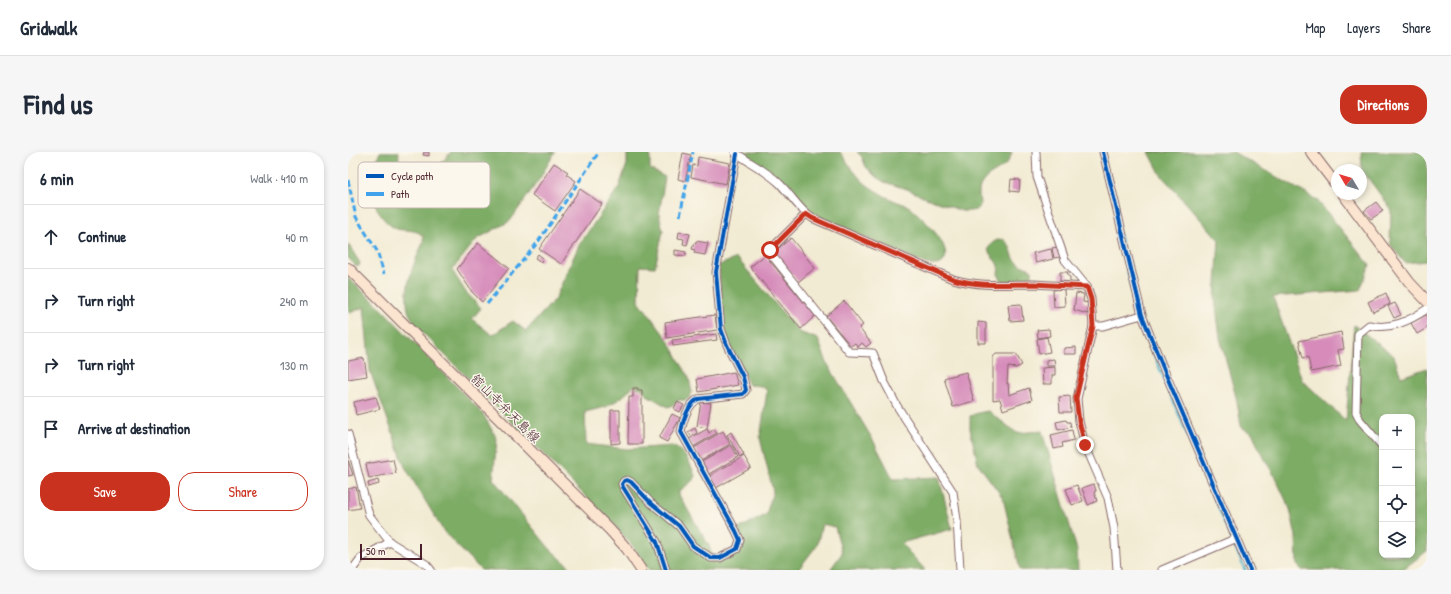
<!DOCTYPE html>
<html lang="en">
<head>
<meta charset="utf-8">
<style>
  :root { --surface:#fff; --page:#f6f6f7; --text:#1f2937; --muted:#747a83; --line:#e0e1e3; --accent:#c8321e }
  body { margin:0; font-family:"Patrick Hand","Klee One",sans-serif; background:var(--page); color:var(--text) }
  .controls { position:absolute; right:12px; bottom:12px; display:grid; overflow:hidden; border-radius:8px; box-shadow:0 2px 6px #0003 }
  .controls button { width:36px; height:36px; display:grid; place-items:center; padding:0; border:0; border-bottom:1px solid var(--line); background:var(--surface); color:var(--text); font:20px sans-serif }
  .compass { position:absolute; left:983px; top:12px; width:36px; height:36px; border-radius:50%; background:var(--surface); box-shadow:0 2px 6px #0003; rotate:308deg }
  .scale { position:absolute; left:12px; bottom:10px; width:62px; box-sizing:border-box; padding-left:4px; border:2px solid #4a1f2b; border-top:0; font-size:11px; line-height:14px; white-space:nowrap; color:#4a1f2b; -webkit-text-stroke:3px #fbf7ec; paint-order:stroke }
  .stop { position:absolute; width:12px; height:12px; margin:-9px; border:3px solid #c8321e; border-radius:50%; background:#fff }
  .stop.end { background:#c8321e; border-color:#fff; box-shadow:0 1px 4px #0008 }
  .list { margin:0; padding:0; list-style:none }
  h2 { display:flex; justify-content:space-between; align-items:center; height:52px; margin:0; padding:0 16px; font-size:17px }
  h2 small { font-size:13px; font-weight:400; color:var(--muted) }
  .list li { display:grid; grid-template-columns:26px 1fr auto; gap:12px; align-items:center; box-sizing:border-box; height:64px; padding:0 16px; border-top:1px solid var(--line) }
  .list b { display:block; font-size:15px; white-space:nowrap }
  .list em { font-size:13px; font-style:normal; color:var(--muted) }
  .actions { display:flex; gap:8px; padding:12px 16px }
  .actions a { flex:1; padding:9px 0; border:1px solid var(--accent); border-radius:16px; text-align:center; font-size:14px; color:var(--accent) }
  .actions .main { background:var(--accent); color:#fff }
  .icon { flex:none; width:22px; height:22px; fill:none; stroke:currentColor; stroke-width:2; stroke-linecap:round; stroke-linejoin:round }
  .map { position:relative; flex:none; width:1079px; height:418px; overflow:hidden; border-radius:16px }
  header { display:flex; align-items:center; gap:24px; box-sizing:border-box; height:56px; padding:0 20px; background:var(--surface); border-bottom:1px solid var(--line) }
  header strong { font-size:19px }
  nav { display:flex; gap:22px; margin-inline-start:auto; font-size:14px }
  .intro { display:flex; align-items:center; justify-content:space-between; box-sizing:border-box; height:96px; padding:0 24px }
  h1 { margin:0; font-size:28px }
  .button { padding:10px 18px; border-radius:16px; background:var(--accent); color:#fff; font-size:14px; font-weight:700 }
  main { display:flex; gap:24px; padding:0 24px }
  aside { flex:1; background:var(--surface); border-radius:16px; box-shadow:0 2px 6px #0003 }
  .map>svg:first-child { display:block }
  .forest { fill:#7dac65; stroke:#646648; fill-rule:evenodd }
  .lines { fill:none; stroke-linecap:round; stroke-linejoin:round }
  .stream { stroke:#4ab0c9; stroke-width:2.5 }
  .building { fill:#d68bba }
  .street-casing { stroke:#856666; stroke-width:9 }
  .secondary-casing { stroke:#856666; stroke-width:12 }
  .street { stroke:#fff; stroke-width:7 }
  .secondary { stroke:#fce5d0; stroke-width:10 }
  .quiet { stroke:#40a2eb; stroke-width:3; stroke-dasharray:6 3; stroke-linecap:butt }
  .cycleway-casing { stroke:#fbf7ec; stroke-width:6 }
  .cycleway { stroke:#0057b8; stroke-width:4 }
  .route { stroke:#c8321e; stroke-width:5 }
  .labels { text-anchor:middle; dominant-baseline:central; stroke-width:3; stroke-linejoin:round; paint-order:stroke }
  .street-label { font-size:13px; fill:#4a1f2b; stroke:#fbf7ec }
  .key { fill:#fbf7ec; stroke:#c6b6b2; stroke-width:1 }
  .key-label { font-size:11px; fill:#4a1f2b }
</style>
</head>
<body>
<header>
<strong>Gridwalk</strong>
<nav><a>Map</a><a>Layers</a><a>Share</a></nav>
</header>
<div class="intro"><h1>Find us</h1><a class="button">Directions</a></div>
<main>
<aside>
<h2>6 min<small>Walk · 410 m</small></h2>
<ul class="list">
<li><svg class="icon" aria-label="ahead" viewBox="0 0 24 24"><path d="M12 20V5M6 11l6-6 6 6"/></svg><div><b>Continue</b></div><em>40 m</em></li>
<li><svg class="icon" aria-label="right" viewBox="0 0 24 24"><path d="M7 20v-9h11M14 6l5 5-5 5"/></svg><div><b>Turn right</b></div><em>240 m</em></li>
<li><svg class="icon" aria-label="right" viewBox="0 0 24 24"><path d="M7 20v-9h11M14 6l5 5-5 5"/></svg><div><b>Turn right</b></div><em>130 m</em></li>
<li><svg class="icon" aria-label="arrive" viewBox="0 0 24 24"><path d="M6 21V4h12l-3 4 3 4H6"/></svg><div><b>Arrive at destination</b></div></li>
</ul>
<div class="actions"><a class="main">Save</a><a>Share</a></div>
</aside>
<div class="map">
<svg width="1079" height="418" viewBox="0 0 1079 418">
  <rect width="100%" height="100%" fill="#fbf7ec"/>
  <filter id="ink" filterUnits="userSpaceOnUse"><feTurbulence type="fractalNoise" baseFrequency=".025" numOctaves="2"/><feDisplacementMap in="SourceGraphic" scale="8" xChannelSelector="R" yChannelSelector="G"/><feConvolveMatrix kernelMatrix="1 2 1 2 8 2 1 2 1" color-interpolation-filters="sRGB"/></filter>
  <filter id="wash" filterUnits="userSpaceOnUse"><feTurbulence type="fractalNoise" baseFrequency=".012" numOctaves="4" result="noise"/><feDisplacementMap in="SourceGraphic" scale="16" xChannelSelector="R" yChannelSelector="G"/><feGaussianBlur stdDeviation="0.9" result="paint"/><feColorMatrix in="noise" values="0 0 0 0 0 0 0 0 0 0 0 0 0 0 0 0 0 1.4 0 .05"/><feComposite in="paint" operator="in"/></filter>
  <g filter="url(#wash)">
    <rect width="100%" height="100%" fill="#f2ebd3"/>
    <g class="forest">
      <path d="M32,0h19c-2,14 6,25 19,32l7,-2 26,-30h104l-15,26 -30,43 -33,18 -25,31 13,21 16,17 -9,11 20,16 21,-14 13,10 29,-32 24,-54 40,-58 8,-23v-12h40l-17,2v15l15,8 -6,37 4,17 -8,36 -15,-1 -1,35 29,39 21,38 3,14 -2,5 -4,3h-7l-6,5 -5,2 -21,-12 -4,-6 -9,-3 -13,12 -15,9 -21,5 1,32 41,5 45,-3c12,4 19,18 23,30 -3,8 -11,10 -16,16v3l30,51 3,11 8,4 19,-10 -1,-22 28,-14 7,-24 -13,-53 7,-47c-5,-7 -10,-5 -18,-6l-2,-4 -18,-37 -7,-23 -3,-56 18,-7 62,74 19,7 9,24 46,77 20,39 46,-2 13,52 -51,14 24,27h-95l12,-17 -7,-26 -13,-3 -5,21 -19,25h-149l-17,-25 -17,-19 -194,-195c-5,-7 -11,-13 -13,-21 -5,-22 6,-47 15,-67 0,-3 1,-6 -1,-8 -6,-6 -18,-4 -25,-6 -17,-7 -26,-29 -26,-47 0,-11 5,-20 9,-30z"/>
      <path d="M392,0h100c9,12 17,26 30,35 6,4 14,9 21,12 5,3 11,4 17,7 11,8 46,40 36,55 -5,6 -13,4 -20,2l-110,-48z"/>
      <path d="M509,0h155c-5,20 -21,17 -30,31 -10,13 11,30 -20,28l-36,-13 -19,-9 -23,-7 -8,-5 -10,-10 -4,-10z"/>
      <path d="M801,0h84l84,48 53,65 -10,25 -87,7 29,83 44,41 8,-96 40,31 7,21 26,-9v183l-25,19h-100l-5,-5 -1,-29 -6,-27 -15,-32 -16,-28 -6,-15 -12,-7 -4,-26 -17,-63 -5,-40 4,-58 -58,-65zM1034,265h30v138h-30z"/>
      <path d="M1013,0h66v109l-22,2 -15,-19 1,-35 -29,-39z"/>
      <path d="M655,87c12,9 6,16 14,23 4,4 10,5 15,8v5l-3,4 -5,2 -18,1 -5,-2 -3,-6c3,-13 -7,-14 -10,-25 4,-7 7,-9 15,-10z"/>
      <path d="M0,92l12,19 -1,3h-3l-8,-8z"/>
      <path d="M0,126l32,29 103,107 14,25 -4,40 57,70 23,21h-92l-37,-38 -39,-65 -35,-96 -6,-64 -14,6 -2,-4z"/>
      <path d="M640,259l29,22 25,-2 35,119 1,20h-58l-17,-72 -25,-34 -8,-35v-13l8,-3z"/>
    </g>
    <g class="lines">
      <path class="stream" d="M768,69l21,91 5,14 61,146 42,98"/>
    </g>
    <g id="blocks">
      <g class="building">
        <path d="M76,0h5v4l-6,-1z"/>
        <path d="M335,1l8,2 -6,26 -7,-2z"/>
        <path d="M350,5l32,6 -4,21 -35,-7 2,-12 4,1z"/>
        <path d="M206,11l14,9 -2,2 10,7 -21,30 -23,-16z"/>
        <path d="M663,27l9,1 -1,12 -9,-1z"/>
        <path d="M232,37l22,15 -41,60 -22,-15z"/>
        <path d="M1028,50l7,9 -12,8 -7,-8z"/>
        <path d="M331,80l11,2 -3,11 -4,-1 1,-5 -6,-1z"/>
        <path d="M443,86l24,30 -17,14 -24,-30z"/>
        <path d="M348,89l12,2 -3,12 -11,-2 1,-3 -3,-1 2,-6 2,1z"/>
        <path d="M130,91l31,25 -27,34 -10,-10 -15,-23z"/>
        <path d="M710,95l2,10 -6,1 -2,-10z"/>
        <path d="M703,97l2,10 -17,4 -3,-10z"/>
        <path d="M327,98l11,2v4l-11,-1z"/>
        <path d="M190,102l5,4 -2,4 -6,-4z"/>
        <path d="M417,103l50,61 -14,13 -51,-62z"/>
        <path d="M712,120h8l-1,3 3,2v5l-10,-1z"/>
        <path d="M716,137l1,17 -11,1 -1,-17z"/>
        <path d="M728,141l8,1 -1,8 6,1 -1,11 -14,-4z"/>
        <path d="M1038,141l4,11 -17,8 -5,-10z"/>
        <path d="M496,149l19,24 -4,3 12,15 -5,4 -4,-4 -4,4 -3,-4 -4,3 -25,-30z"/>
        <path d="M1047,151l6,12 -7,3 -6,-12z"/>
        <path d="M673,152l2,16 -13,1 -2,-16z"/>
        <path d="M367,163l2,15 -50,8 -2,-16z"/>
        <path d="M1078,163l1,2v11l-10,6 -6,-11z"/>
        <path d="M630,170l8,1v20h-8z"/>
        <path d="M701,177l1,7 -12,2 -1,-8z"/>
        <path d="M993,180l3,17 -6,1 3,16 -30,6 -3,-15 -5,1 -4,-17z"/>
        <path d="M368,182l1,6 -44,6 -1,-6z"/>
        <path d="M699,185l3,15 -11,2 -2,-15z"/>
        <path d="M728,195v7h-12v-6z"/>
        <path d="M648,202h20l6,11 -6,3 -8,-1 -1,17 1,-1 1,12 20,-7 3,12 -29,10 -3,-11 -7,1v-43z"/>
        <path d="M16,206l3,18 -19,3v-18z"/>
        <path d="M706,207l1,7h-9v-6z"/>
        <path d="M707,215v8h-3v9h-9l-1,-16z"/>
        <path d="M386,220l4,13 -39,7 -2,-13z"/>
        <path d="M618,220l8,29 -21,6 -9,-29z"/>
        <path d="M285,236h5v2h4v54h-14l1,-47h4z"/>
        <path d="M722,244l1,16h-11l-1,-15z"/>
        <path d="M28,245l4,12 -24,6 -2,-13z"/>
        <path d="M329,250l7,3 -4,7 -6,-3z"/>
        <path d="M353,250l10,1 -4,25 -10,-2z"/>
        <path d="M263,258h9v33l-9,1z"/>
        <path d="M324,262l8,4 -13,24 -8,-4z"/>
        <path d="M718,268l1,2h3l1,5 -13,3 -2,-8z"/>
        <path d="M347,276l2,5 -6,3 -3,-4z"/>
        <path d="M359,277l2,4 5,-4 3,4 -24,14 -4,-8z"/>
        <path d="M724,278l2,10 -12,3 1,4 -9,2 -3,-14z"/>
        <path d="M375,279l7,13 -29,17 -7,-13z"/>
        <path d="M383,280l13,23 -4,2 -13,-22z"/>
        <path d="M383,293l7,12 -29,17 -7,-12z"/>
        <path d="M396,304l7,12 -35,20 -7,-12z"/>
        <path d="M45,307l3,14 -27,5 -3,-14z"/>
        <path d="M0,308l5,15 -5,1z"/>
        <path d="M30,328l1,4 -10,3 -1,-4z"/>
        <path d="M746,332l2,7 -2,1 3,9 -9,4 -6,-17z"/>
        <path d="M729,333l6,16 -11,4 -6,-16z"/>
        <path d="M8,335l4,21 -12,2v-21z"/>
      </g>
    </g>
  </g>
  <g filter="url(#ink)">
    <use href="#blocks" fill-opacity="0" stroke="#856666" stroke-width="1"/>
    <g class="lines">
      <defs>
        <g id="street">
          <path d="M387,0c14,11 30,18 43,30 13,12 20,27 34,36l141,61c27,8 53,5 80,5 18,1 36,2 54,3"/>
          <path d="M688,0l1,25 28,83 22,27 4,12 2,27 -16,73 2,22 6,24 23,53 6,30 3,42"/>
          <path d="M755,0l39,163 22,55 86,200"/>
          <path d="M458,62l-34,34 -2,5 79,99 24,1 11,28 13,25 56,86 4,28 3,50"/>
          <path d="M745,174h10l39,-11"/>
          <path d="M0,282l21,81 21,27 36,22 5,6"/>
          <path d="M1034,294l-22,-26 -4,-8 2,-78 11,-9c22,5 40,-4 58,-16"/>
          <path d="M4,418l9,-12 29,-16"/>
          <path d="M318,418l-9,-28 -34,-55 -1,-3 2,-3 3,-1 4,2 20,21 28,23 14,20 18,12h9l17,-9 3,-9 -4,-9 -55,-99c2,-11 7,-27 17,-33l45,-5 3,-4 -3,-13 -16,-32 -6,-16 -5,-57 21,-118"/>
          <path d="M814,418l75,-32"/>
        </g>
        <g id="secondary">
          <path d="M963,0l26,34"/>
          <path d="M995,42l67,89 17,18"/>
          <path d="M0,116l262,262 17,19 14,21"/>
        </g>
      </defs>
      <use href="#street" class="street-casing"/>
      <use href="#secondary" class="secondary-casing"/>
      <use href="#street" class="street"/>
      <use href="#secondary" class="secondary"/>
      <g class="quiet">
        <path d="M0,1v-1"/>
        <path d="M0,28l8,37 21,34 7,23"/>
        <path d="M332,64l13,-64"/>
        <path d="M139,152l51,-62 61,-90"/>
      </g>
      <defs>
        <g id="cycleway">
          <path d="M755,0l39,163 22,55 86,200"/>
          <path d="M318,418l-9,-28 -34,-55 -1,-3 2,-3 3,-1 4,2 20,21 28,23 14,20 18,12h9l17,-9 3,-9 -4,-9 -55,-99c2,-11 7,-27 17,-33l45,-5 3,-4 -3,-13 -16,-32 -6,-16 -5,-57 21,-118"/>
        </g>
      </defs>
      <use href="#cycleway" class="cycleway-casing"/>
      <use href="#cycleway" class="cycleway"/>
    </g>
  </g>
  <g class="lines" filter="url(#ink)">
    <path class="route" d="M422,98l36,-36 6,4 141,61c27,8 53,5 80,5 18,1 36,2 54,3l4,12 2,27 -17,72 3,23 6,24"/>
  </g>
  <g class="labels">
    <g class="street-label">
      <text transform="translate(158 256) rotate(45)">舘山寺弁天島線</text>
    </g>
  </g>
  <rect x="10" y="10" width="132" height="46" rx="6" class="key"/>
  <rect x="18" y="22" width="18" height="4" fill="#0057b8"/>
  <rect x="18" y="40" width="18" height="4" fill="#40a2eb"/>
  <g class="key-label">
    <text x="43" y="28">Cycle path</text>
    <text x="43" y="46">Path</text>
  </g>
</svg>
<div class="controls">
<button>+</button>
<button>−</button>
<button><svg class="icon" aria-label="locate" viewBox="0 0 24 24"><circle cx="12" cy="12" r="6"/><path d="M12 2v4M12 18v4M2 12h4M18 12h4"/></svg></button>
<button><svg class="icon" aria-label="layers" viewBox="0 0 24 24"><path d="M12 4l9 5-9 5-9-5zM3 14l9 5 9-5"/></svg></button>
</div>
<svg class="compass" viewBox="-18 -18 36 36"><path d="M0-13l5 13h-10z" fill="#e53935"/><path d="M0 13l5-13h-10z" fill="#747a83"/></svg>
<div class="scale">50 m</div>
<div class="stop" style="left:422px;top:98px"></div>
<div class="stop end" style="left:737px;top:293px"></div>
</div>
</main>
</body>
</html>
